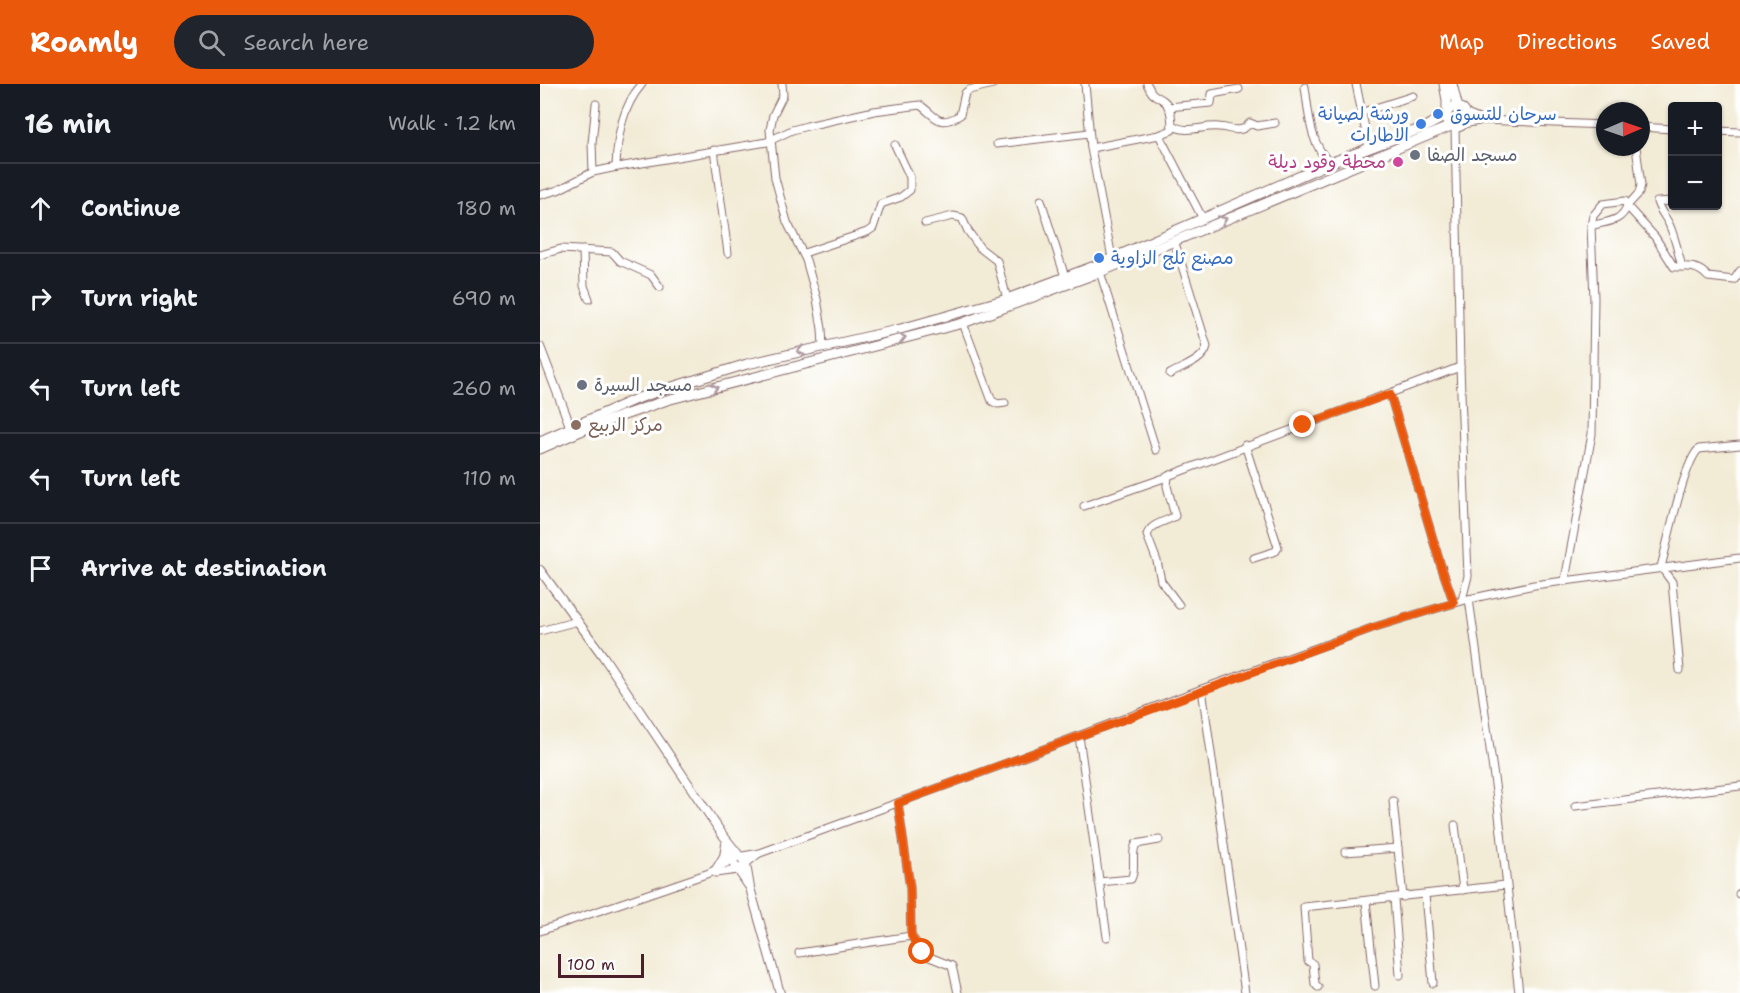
<!DOCTYPE html>
<html lang="en">
<head>
<meta charset="utf-8">
<style>
  :root { --surface:#171b24; --page:#20242c; --text:#f1f3f6; --muted:#9ea1a6; --line:#363941; --accent:#ea580c }
  body { margin:0; font-family:"Shantell Sans","Playpen Sans Arabic",sans-serif; background:var(--page); color:var(--text) }
  .controls { position:absolute; right:18px; top:18px; display:grid; overflow:hidden; border-radius:6px; box-shadow:0 2px 4px #0004 }
  .controls button { width:54px; height:54px; display:grid; place-items:center; padding:0; border:0; border-bottom:2px solid var(--line); background:var(--surface); color:var(--text); font:30px sans-serif }
  .compass { position:absolute; left:1056px; top:18px; width:54px; height:54px; border-radius:50%; background:var(--surface); box-shadow:0 2px 4px #0004; rotate:88deg }
  .scale { position:absolute; left:18px; bottom:15px; width:86px; box-sizing:border-box; padding-left:6px; border:3px solid #4a1f2b; border-top:0; font-size:16px; line-height:21px; white-space:nowrap; color:#4a1f2b; -webkit-text-stroke:4px #fff; paint-order:stroke }
  .stop { position:absolute; width:18px; height:18px; margin:-14px; border:4px solid #ea580c; border-radius:50%; background:#fff }
  .stop.end { background:#ea580c; border-color:#fff; box-shadow:0 2px 6px #0008 }
  .list { margin:0; padding:0; list-style:none }
  h2 { display:flex; justify-content:space-between; align-items:center; height:78px; margin:0; padding:0 24px; font-size:26px }
  h2 small { font-size:20px; font-weight:400; color:var(--muted) }
  .list li { display:grid; grid-template-columns:39px 1fr auto; gap:18px; align-items:center; box-sizing:border-box; height:90px; padding:0 24px; border-top:2px solid var(--line) }
  .list b { display:block; font-size:22px; white-space:nowrap }
  .list em { font-size:20px; font-style:normal; color:var(--muted) }
  .icon { flex:none; width:33px; height:33px; fill:none; stroke:currentColor; stroke-width:2; stroke-linecap:round; stroke-linejoin:round }
  .map { position:relative; flex:none; width:1200px; height:909px; overflow:hidden }
  header { display:flex; align-items:center; gap:36px; box-sizing:border-box; height:84px; padding:0 30px; background:var(--accent); color:#fff }
  header strong { font-size:28px }
  nav { display:flex; gap:33px; margin-inline-start:auto; font-size:21px }
  .search { width:420px; height:54px; background:var(--page); display:flex; align-items:center; gap:15px; box-sizing:border-box; padding:0 21px; border-radius:33px; color:var(--muted); font-size:22px }
  main { display:flex }
  aside { flex:1; background:var(--surface) }
  .map>svg:first-child { display:block }
  .lines { fill:none; stroke-linecap:round; stroke-linejoin:round }
  .minor-casing { stroke:#856667; stroke-width:9 }
  .tertiary-casing { stroke:#856667; stroke-width:10 }
  .secondary-casing { stroke:#856667; stroke-width:11 }
  .minor { stroke:#fff; stroke-width:7 }
  .tertiary { stroke:#fff; stroke-width:8 }
  .secondary { stroke:#fff; stroke-width:9 }
  .oneway { stroke:#ae9aa0 }
  .route { stroke:#ea580c; stroke-width:8 }
  .shop-dot { fill:#3f7fe0; stroke:#fff; stroke-width:2 }
  .worship-dot { fill:#6b7280; stroke:#fff; stroke-width:2 }
  .hotel-dot { fill:#d1479c; stroke:#fff; stroke-width:2 }
  .education-dot { fill:#8d6e63; stroke:#fff; stroke-width:2 }
  .labels { text-anchor:middle; dominant-baseline:central; stroke-width:6; stroke-linejoin:round; paint-order:stroke }
  .shop-label { font-size:18px; fill:#366cbe; stroke:#fff; text-anchor:start }
  .worship-label { font-size:18px; fill:#5b616d; stroke:#fff; text-anchor:start }
  .hotel-label { font-size:18px; fill:#b23c85; stroke:#fff; text-anchor:end }
  .education-label { font-size:18px; fill:#785e54; stroke:#fff; text-anchor:start }
</style>
</head>
<body>
<header>
<strong>Roamly</strong>
<div class="search"><svg class="icon" aria-label="search" viewBox="0 0 24 24"><circle cx="10" cy="10" r="6"/><path d="M15 15l6 6"/></svg>Search here</div>
<nav><a>Map</a><a>Directions</a><a>Saved</a></nav>
</header>
<main>
<aside>
<h2>16 min<small>Walk · 1.2 km</small></h2>
<ul class="list">
<li><svg class="icon" aria-label="ahead" viewBox="0 0 24 24"><path d="M12 20V5M6 11l6-6 6 6"/></svg><div><b>Continue</b></div><em>180 m</em></li>
<li><svg class="icon" aria-label="right" viewBox="0 0 24 24"><path d="M7 20v-9h11M14 6l5 5-5 5"/></svg><div><b>Turn right</b></div><em>690 m</em></li>
<li><svg class="icon" aria-label="left" viewBox="0 0 24 24"><path d="M17 20v-9H6M10 6l-5 5 5 5"/></svg><div><b>Turn left</b></div><em>260 m</em></li>
<li><svg class="icon" aria-label="left" viewBox="0 0 24 24"><path d="M17 20v-9H6M10 6l-5 5 5 5"/></svg><div><b>Turn left</b></div><em>110 m</em></li>
<li><svg class="icon" aria-label="arrive" viewBox="0 0 24 24"><path d="M6 21V4h12l-3 4 3 4H6"/></svg><div><b>Arrive at destination</b></div></li>
</ul>
</aside>
<div class="map">
<svg width="1200" height="909" viewBox="0 0 1200 909">
  <rect width="100%" height="100%" fill="#fff"/>
  <filter id="ink" filterUnits="userSpaceOnUse"><feTurbulence type="fractalNoise" baseFrequency=".0167" numOctaves="2"/><feDisplacementMap in="SourceGraphic" scale="12" xChannelSelector="R" yChannelSelector="G"/><feConvolveMatrix kernelMatrix="1 2 1 2 8 2 1 2 1" color-interpolation-filters="sRGB"/></filter>
  <filter id="wash" filterUnits="userSpaceOnUse"><feTurbulence type="fractalNoise" baseFrequency=".008" numOctaves="4" result="noise"/><feDisplacementMap in="SourceGraphic" scale="24" xChannelSelector="R" yChannelSelector="G"/><feGaussianBlur stdDeviation="1.35" result="paint"/><feColorMatrix in="noise" values="0 0 0 0 0 0 0 0 0 0 0 0 0 0 0 0 0 1.4 0 .05"/><feComposite in="paint" operator="in"/></filter>
  <g filter="url(#wash)">
    <rect width="100%" height="100%" fill="#f2ebd6"/>
  </g>
  <g filter="url(#ink)">
    <g class="lines">
      <defs>
        <g id="minor">
          <path d="M242,0l1,11 -10,20 -3,15 5,48 12,44 19,38 11,39 5,30 1,17"/>
          <path d="M545,0l6,64 21,110"/>
          <path d="M607,0c7,14 6,9 17,17 8,6 8,21 8,29l-13,5"/>
          <path d="M816,0l13,64"/>
          <path d="M765,3c4,26 4,56 25,76"/>
          <path d="M628,23l43,-4 1,-9 27,-5"/>
          <path d="M823,28l50,-16"/>
          <path d="M924,29l17,7 124,5"/>
          <path d="M923,40l16,-3"/>
          <path d="M632,41c15,10 31,0 47,2 8,0 15,5 23,2 2,0 7,-5 8,-6l7,3 18,-3"/>
          <path d="M915,43l5,240 8,209 -6,24"/>
          <path d="M1101,43l31,2"/>
          <path d="M1178,47l22,1"/>
          <path d="M457,60l92,-11"/>
          <path d="M551,64l68,-13 44,84"/>
          <path d="M174,66l14,103"/>
          <path d="M76,83c1,-30 6,-60 26,-83"/>
          <path d="M53,88l-1,-29 4,-39"/>
          <path d="M0,111l18,-5 35,-18 19,-4 155,-26 25,-12 15,-4 67,-15 46,-6c17,12 18,23 40,10l5,-22 4,-3 24,-6"/>
          <path d="M501,116l24,77"/>
          <path d="M1132,117l-15,1c3,9 8,14 12,22 6,13 9,28 13,43"/>
          <path d="M385,139l28,-7 9,2 6,13 12,17 17,13 10,38"/>
          <path d="M1051,142c15,-5 30,-3 36,-20l28,31 19,30c14,-1 25,-1 34,10l26,3 6,-9"/>
          <path d="M43,166l1,36 5,13"/>
          <path d="M264,169l63,-21 6,-4 8,-24 20,-7 9,-7v-13l-15,-32"/>
          <path d="M0,171l21,-6 51,3 8,9 31,14 9,12"/>
          <path d="M560,188l56,178"/>
          <path d="M423,239l29,78 6,3 7,-1"/>
          <path d="M630,290c12,-7 34,-13 37,-28l-33,-106"/>
          <path d="M850,310l50,169 14,40"/>
          <path d="M705,361l33,102 -2,4 -22,7"/>
          <path d="M544,422l83,-29"/>
          <path d="M1025,496l27,-146 2,-136 -3,-72 2,-10 10,-12 22,-3 2,5 12,-13 2,-8 -5,-38"/>
          <path d="M929,515l29,207 21,187"/>
          <path d="M639,521l-18,-24 -4,-20 -10,-26c4,-12 19,-13 28,-19l-8,-30 1,-10 292,-109"/>
          <path d="M0,547l38,-10"/>
          <path d="M1140,586l-8,-88 -11,-15c6,-22 23,-106 38,-118l41,-4"/>
          <path d="M662,605l43,304"/>
          <path d="M539,652l28,201"/>
          <path d="M853,717l10,96"/>
          <path d="M1035,722l165,-20"/>
          <path d="M915,741l8,65"/>
          <path d="M805,768l53,-4"/>
          <path d="M175,789l23,-3 20,-16"/>
          <path d="M559,798l32,-3c6,-11 -1,-24 5,-35l23,-4"/>
          <path d="M1199,810l1,-1"/>
          <path d="M885,811l8,88"/>
          <path d="M854,815l6,76"/>
          <path d="M826,817l9,85"/>
          <path d="M0,847l169,-58 28,-16 23,-4 258,-94 184,-70 173,-62 52,-16 42,-12 65,-14 206,-27"/>
          <path d="M371,852l16,20 25,10 6,27"/>
          <path d="M259,869l112,-17 -1,-48 -12,-85"/>
          <path d="M778,903l-3,-3 -2,-20 -5,-3 -4,-54 202,-22"/>
        </g>
        <g id="tertiary">
          <path d="M0,263l32,84"/>
          <path d="M0,486l63,86 119,178 24,30 4,24 30,105"/>
          <path d="M186,760l9,21 13,20"/>
          <path d="M175,787l9,-15 2,-11"/>
        </g>
        <g id="secondary">
          <path d="M904,0l3,16v12"/>
          <path d="M912,0l6,24"/>
          <circle cx="916" cy="33" r="10"/>
          <path d="M0,357l96,-42 23,-8 88,-27 150,-34 110,-31 85,-32 238,-104 95,-36 21,-11"/>
          <path d="M0,365l50,-22 77,-27 296,-77 137,-51 351,-146"/>
        </g>
      </defs>
      <use href="#minor" class="minor-casing"/>
      <use href="#tertiary" class="tertiary-casing"/>
      <use href="#secondary" class="secondary-casing"/>
      <use href="#minor" class="minor"/>
      <use href="#tertiary" class="tertiary"/>
      <use href="#secondary" class="secondary"/>
    </g>
    <defs><path id="oneway-chevron" d="M-2-3.5L2.5 0L-2 3.5" fill="none" stroke-width="1.6" stroke-linecap="round" stroke-linejoin="round" transform="scale(1.5)"/></defs>
    <g class="oneway">
      <use href="#oneway-chevron" transform="translate(683 136) rotate(-23)"/>
      <use href="#oneway-chevron" transform="translate(362 254) rotate(-14)"/>
      <use href="#oneway-chevron" transform="translate(261 267) rotate(167)"/>
      <use href="#oneway-chevron" transform="translate(174 304) rotate(-15)"/>
    </g>
  </g>
  <g class="lines" filter="url(#ink)">
    <path class="route" d="M382,868l-11,-16 -1,-48 -12,-85 477,-176 79,-24 -14,-40 -50,-169 -87,31"/>
  </g>
  <g class="shop-dot">
    <circle cx="898" cy="30" r="6"/>
    <circle cx="881" cy="40" r="6"/>
    <circle cx="559" cy="174" r="6"/>
  </g>
  <g class="worship-dot">
    <circle cx="875" cy="71" r="6"/>
    <circle cx="42" cy="301" r="6"/>
  </g>
  <circle class="hotel-dot" cx="858" cy="78" r="6"/>
  <circle class="education-dot" cx="36" cy="341" r="6"/>
  <g class="labels">
    <g class="shop-label">
      <text x="869" y="30" text-anchor="end">ورشة لصيانة<tspan x="869" dy="21">الاطارات</tspan></text>
      <text x="910" y="30">سرحان للتسوق</text>
      <text x="571" y="174">مصنع ثلج الزاوية</text>
    </g>
    <g class="worship-label">
      <text x="887" y="71">مسجد الصفا</text>
      <text x="54" y="301">مسجد السيرة</text>
    </g>
    <g class="hotel-label">
      <text x="846" y="78">محطة وقود ديلة</text>
    </g>
    <g class="education-label">
      <text x="48" y="341">مركز الربيع</text>
    </g>
  </g>
</svg>
<div class="controls">
<button>+</button>
<button>−</button>
</div>
<svg class="compass" viewBox="-18 -18 36 36"><path d="M0-13l5 13h-10z" fill="#e53935"/><path d="M0 13l5-13h-10z" fill="#9ea1a6"/></svg>
<div class="scale">100 m</div>
<div class="stop" style="left:382px;top:868px"></div>
<div class="stop end" style="left:763px;top:341px"></div>
</div>
</main>
</body>
</html>
